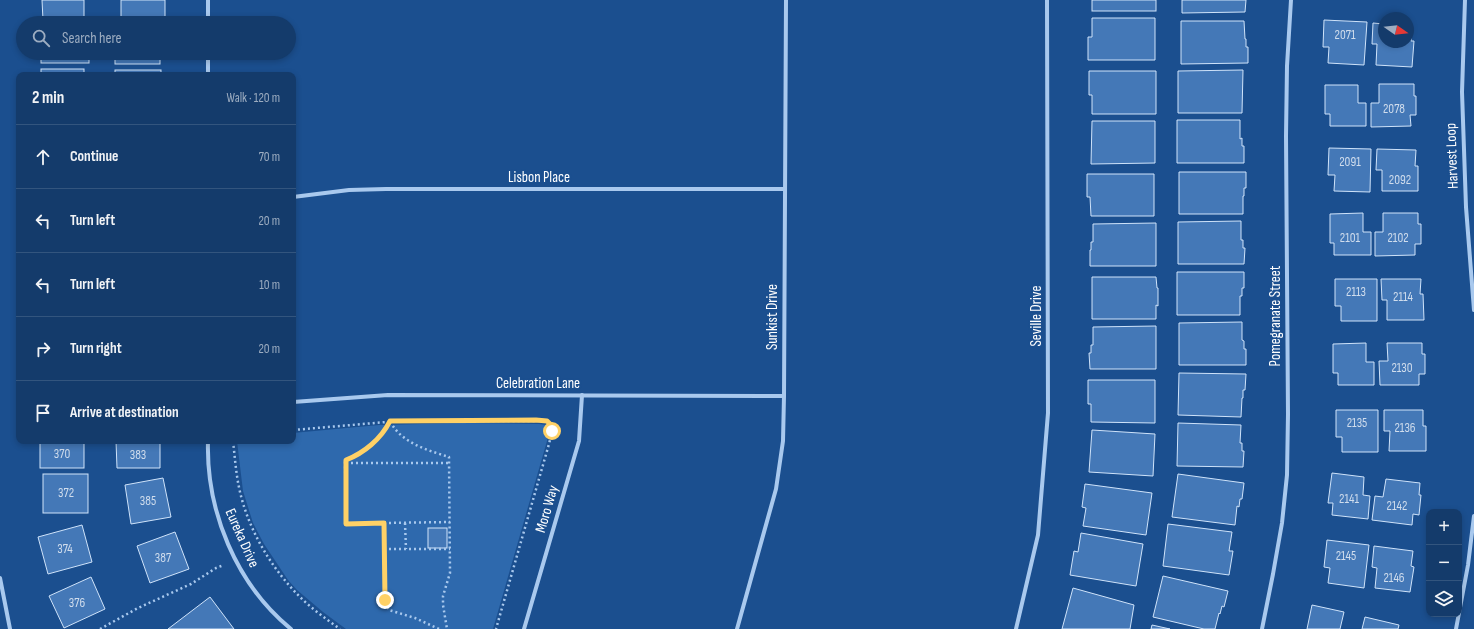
<!DOCTYPE html>
<html lang="en">
<head>
<meta charset="utf-8">
<style>
  :root { --surface:#143b6b; --page:#214673; --text:#f1f3f6; --muted:#9dadc1; --line:#33557e }
  body { margin:0; font-family:"Sofia Sans Condensed",sans-serif; background:var(--page); color:var(--text) }
  .controls { position:absolute; right:12px; bottom:12px; display:grid; overflow:hidden; border-radius:8px; box-shadow:0 2px 6px #0003 }
  .controls button { width:36px; height:36px; display:grid; place-items:center; padding:0; border:0; border-bottom:1px solid var(--line); background:var(--surface); color:var(--text); font:20px sans-serif }
  .compass { position:absolute; left:1378px; top:12px; width:36px; height:36px; border-radius:50%; background:var(--surface); box-shadow:0 2px 6px #0003; rotate:104deg }
  .stop { position:absolute; width:12px; height:12px; margin:-9px; border:3px solid #ffd166; border-radius:50%; background:#fff }
  .stop.end { background:#ffd166; border-color:#fff; box-shadow:0 1px 4px #0008 }
  .list { margin:0; padding:0; list-style:none }
  h2 { display:flex; justify-content:space-between; align-items:center; height:52px; margin:0; padding:0 16px; font-size:17px }
  h2 small { font-size:13px; font-weight:400; color:var(--muted) }
  .list li { display:grid; grid-template-columns:26px 1fr auto; gap:12px; align-items:center; box-sizing:border-box; height:64px; padding:0 16px; border-top:1px solid var(--line) }
  .list b { display:block; font-size:15px; white-space:nowrap }
  .list em { font-size:13px; font-style:normal; color:var(--muted) }
  .icon { flex:none; width:22px; height:22px; fill:none; stroke:currentColor; stroke-width:2; stroke-linecap:round; stroke-linejoin:round }
  .map { position:relative; flex:none; width:1474px; height:629px; overflow:hidden }
  .search { position:absolute; background:var(--surface); box-shadow:0 2px 6px #0003; left:16px; top:16px; width:280px; height:44px; display:flex; align-items:center; gap:10px; box-sizing:border-box; padding:0 14px; border-radius:22px; color:var(--muted); font-size:15px }
  .panel { position:absolute; background:var(--surface); box-shadow:0 2px 6px #0003; left:16px; top:72px; width:280px; height:372px; border-radius:8px }
  .map>svg:first-child { display:block }
  .green { fill:#2e69ad }
  .building { fill:#4478b7; stroke:#cfe3fa }
  .lines { fill:none; stroke-linecap:round; stroke-linejoin:round }
  .path { stroke:#a9c9ee; stroke-width:2.5; stroke-dasharray:2 3; stroke-linecap:butt }
  .street { stroke:#a9c9ee; stroke-width:4 }
  .route { stroke:#ffd166; stroke-width:5 }
  .labels { text-anchor:middle; dominant-baseline:central; stroke-width:4; stroke-linejoin:round; paint-order:stroke }
  .number-label { font-size:13px; fill:#d0dded }
  .street-label { font-size:15px; fill:#fff; stroke:#1b4f8f }
</style>
</head>
<body>
<div class="map">
<svg width="1474" height="629" viewBox="0 0 1474 629">
  <rect width="100%" height="100%" fill="#1b4f8f"/>
  <path class="green" d="M463,423l76,1 7,1 3,6 -2,10 -54,188h-147l-23,-17 -26,-22 -9,-10 -24,-36 -11,-21 -10,-32 -6,-50h56v-8l86,-8z"/>
  <g class="building">
    <path d="M42,0h42v19l-41,1z"/>
    <rect x="121" y="0" width="44" height="18"/>
    <rect x="1092" y="0" width="64" height="11"/>
    <path d="M1182,0h64l-1,12 -63,1z"/>
    <path d="M1092,18h63v42h-67v-23h4z"/>
    <path d="M1324,20l43,2 -3,43 -36,-2 1,-16h-6z"/>
    <path d="M1181,21h63l1,18h1v8h2v16l-67,1z"/>
    <path d="M1373,23l11,1v18h24v-17l4,1 -1,15h3l-2,26 -36,-2 1,-21h-5z"/>
    <rect x="41" y="53" width="48" height="10"/>
    <rect x="115" y="53" width="45" height="11"/>
    <rect x="41" y="69" width="43" height="6"/>
    <rect x="115" y="70" width="46" height="5"/>
    <path d="M1243,70l-1,43h-64v-42z"/>
    <path d="M1089,71h67v43h-64v-19h-3z"/>
    <path d="M1379,84h35v12h2v19h-6l1,11 -40,1v-24h8z"/>
    <path d="M1325,85h33v18h8v23h-36v-12h-5z"/>
    <path d="M1177,120h63v19l2,-1v8h2v17h-67z"/>
    <path d="M1092,121h63v42l-64,1z"/>
    <path d="M1329,148l42,1 -1,43 -36,-1 1,-16h-7z"/>
    <path d="M1377,149l39,1 -1,16h3v25h-36v-21h-6z"/>
    <path d="M1179,172h67v16h-2v8h-1v18h-64z"/>
    <path d="M1087,174h67v42h-63l-1,-19h-3z"/>
    <path d="M1363,213v19h8v23h-37v-12h-4v-29z"/>
    <path d="M1383,213h35v11h3v20h-6v11l-40,1v-24h8z"/>
    <path d="M1241,221v19h2v8h2l-1,16h-66v-42z"/>
    <path d="M1156,223v43h-66v-16h1v-8h2v-18z"/>
    <path d="M1177,272h67v16h-2v8h-2v19h-63z"/>
    <path d="M1092,277h64l1,11h1v18l-2,-1v14h-64z"/>
    <path d="M1335,279h42v42h-36v-15h-6z"/>
    <path d="M1381,279h40l-1,15h3l1,26h-37v-20h-5z"/>
    <path d="M1242,322v18l2,1v8h2v16h-67v-42z"/>
    <path d="M1156,326v43h-66l-1,-16h2v-8h2v-18z"/>
    <path d="M1366,343v19h8v23h-36v-12h-5v-29z"/>
    <path d="M1387,343h35v11h3v20h-6v11h-39l-1,-24h9z"/>
    <path d="M1179,373l67,1 -1,16h-2v8h-1l-1,19 -63,-2z"/>
    <path d="M1088,380h67v43l-64,-1v-18h-3z"/>
    <path d="M1336,410h42v42h-36v-15h-6z"/>
    <path d="M1384,410h39v16h3v25h-37l1,-20h-6z"/>
    <path d="M1178,423l63,2 -1,18h2v8h2l-1,16 -66,-1z"/>
    <path d="M1092,430l63,4 -2,42 -64,-4z"/>
    <rect x="40" y="441" width="44" height="27"/>
    <path d="M116,441h44v27h-43z"/>
    <path d="M1332,473l32,4 -1,18 7,1 -2,23 -36,-4 1,-12h-5z"/>
    <rect x="43" y="474" width="45" height="39"/>
    <path d="M1178,474l66,9 -2,16h-2l-1,8 -2,-1 -2,19 -63,-8z"/>
    <path d="M163,478l8,39 -40,7 -6,-39z"/>
    <path d="M1386,479l34,4 -1,12h2l-2,20 -6,-1 -1,11 -40,-5 3,-24 8,1z"/>
    <path d="M1085,484l67,9 -6,42 -63,-9 3,-18 -4,-1z"/>
    <path d="M1168,524l64,8 -3,19h4l-4,24 -66,-9z"/>
    <path d="M82,525l10,37 -44,12 -10,-37z"/>
    <rect x="428" y="528" width="19" height="20"/>
    <path d="M175,532l14,37 -39,14 -13,-37z"/>
    <path d="M1081,533l62,11 -7,42 -66,-11 4,-24 4,1z"/>
    <path d="M1327,540l42,5 -5,43 -36,-5 2,-15 -6,-1z"/>
    <path d="M1374,546l39,5 -2,15 3,1 -4,25 -35,-4 2,-20 -5,-1z"/>
    <path d="M1163,576l65,15 -4,16 -2,-1 -2,8 -1,-1 -4,16h-11l-51,-12z"/>
    <path d="M91,577l14,32 -41,19 -15,-32z"/>
    <path d="M1073,588l61,17 -4,24h-68z"/>
    <path d="M210,597l24,32h-66z"/>
    <path d="M1312,605l32,7 -4,17h-33z"/>
    <path d="M1365,617l34,8 -1,4h-36z"/>
    <path d="M1152,625l18,4h-19z"/>
  </g>
  <g class="lines">
    <g class="path">
      <path d="M293,430l105,-9h149c7,7 4,14 2,23l-53,185"/>
      <path d="M233,441c2,17 3,34 7,51 9,39 32,77 60,105 12,12 26,22 40,32"/>
      <path d="M346,463h103"/>
      <path d="M384,523l66,-1"/>
      <path d="M405,523l1,26"/>
      <path d="M384,549h66"/>
      <path d="M100,629l38,-21 53,-24 25,-16 8,-3"/>
      <path d="M439,629l-24,-11 -26,-8 -3,-5 -2,-82 -38,1 -1,-64c19,-7 36,-21 45,-39 11,22 37,29 59,36l1,116 -7,23v9l4,24"/>
    </g>
    <g class="street">
      <path d="M208,0v23"/>
      <path d="M1465,0l-3,92 4,115 8,103"/>
      <path d="M208,53v22"/>
      <path d="M293,197l56,-7 37,-1h399"/>
      <path d="M293,402l95,-7 396,1"/>
      <path d="M208,441c-2,70 28,143 83,188"/>
      <path d="M0,578l10,51"/>
      <path d="M524,629l55,-188 3,-46"/>
      <path d="M737,629l39,-140 7,-48 1,-45 2,-396"/>
      <path d="M1016,629l22,-94 10,-122 -1,-413"/>
      <path d="M1262,629l11,-55 9,-51 5,-48 1,-61 -2,-278 1,-70 4,-66"/>
      <path d="M1456,629l12,-64 6,-49"/>
    </g>
  </g>
  <g class="lines">
    <path class="route" d="M385,600l-1,-77 -38,1v-64c18,-7 35,-21 44,-39l146,-1 11,1 4,4 1,6"/>
  </g>
  <g class="labels">
    <g class="number-label">
      <text x="1345" y="35">2071</text>
      <text x="1394" y="109">2078</text>
      <text x="1350" y="162">2091</text>
      <text x="1400" y="180">2092</text>
      <text x="1350" y="238">2101</text>
      <text x="1398" y="238">2102</text>
      <text x="1356" y="292">2113</text>
      <text x="1403" y="297">2114</text>
      <text x="1402" y="368">2130</text>
      <text x="1357" y="423">2135</text>
      <text x="1405" y="428">2136</text>
      <text x="62" y="454">370</text>
      <text x="138" y="455">383</text>
      <text x="66" y="493">372</text>
      <text x="1349" y="499">2141</text>
      <text x="148" y="501">385</text>
      <text x="1397" y="506">2142</text>
      <text x="65" y="549">374</text>
      <text x="1346" y="556">2145</text>
      <text x="163" y="558">387</text>
      <text x="1394" y="578">2146</text>
      <text x="77" y="603">376</text>
    </g>
    <g class="street-label">
      <text transform="translate(1452 156) rotate(-92)">Harvest Loop</text>
      <text x="539" y="177">Lisbon Place</text>
      <text transform="translate(1036 316) rotate(-90)">Seville Drive</text>
      <text transform="translate(1275 316) rotate(-90)">Pomegranate Street</text>
      <text transform="translate(772 317) rotate(-90)">Sunkist Drive</text>
      <text x="538" y="383">Celebration Lane</text>
      <text transform="translate(547 509) rotate(-74)">Moro Way</text>
      <text transform="translate(242 538) rotate(66)">Eureka Drive</text>
    </g>
  </g>
</svg>
<div class="controls">
<button>+</button>
<button>−</button>
<button><svg class="icon" aria-label="layers" viewBox="0 0 24 24"><path d="M12 4l9 5-9 5-9-5zM3 14l9 5 9-5"/></svg></button>
</div>
<svg class="compass" viewBox="-18 -18 36 36"><path d="M0-13l5 13h-10z" fill="#e53935"/><path d="M0 13l5-13h-10z" fill="#9dadc1"/></svg>
<div class="stop" style="left:552px;top:431px"></div>
<div class="stop end" style="left:385px;top:600px"></div>
<div class="search"><svg class="icon" aria-label="search" viewBox="0 0 24 24"><circle cx="10" cy="10" r="6"/><path d="M15 15l6 6"/></svg>Search here</div>
<section class="panel">
<h2>2 min<small>Walk · 120 m</small></h2>
<ul class="list">
<li><svg class="icon" aria-label="ahead" viewBox="0 0 24 24"><path d="M12 20V5M6 11l6-6 6 6"/></svg><div><b>Continue</b></div><em>70 m</em></li>
<li><svg class="icon" aria-label="left" viewBox="0 0 24 24"><path d="M17 20v-9H6M10 6l-5 5 5 5"/></svg><div><b>Turn left</b></div><em>20 m</em></li>
<li><svg class="icon" aria-label="left" viewBox="0 0 24 24"><path d="M17 20v-9H6M10 6l-5 5 5 5"/></svg><div><b>Turn left</b></div><em>10 m</em></li>
<li><svg class="icon" aria-label="right" viewBox="0 0 24 24"><path d="M7 20v-9h11M14 6l5 5-5 5"/></svg><div><b>Turn right</b></div><em>20 m</em></li>
<li><svg class="icon" aria-label="arrive" viewBox="0 0 24 24"><path d="M6 21V4h12l-3 4 3 4H6"/></svg><div><b>Arrive at destination</b></div></li>
</ul>
</section>
</div>
</body>
</html>
